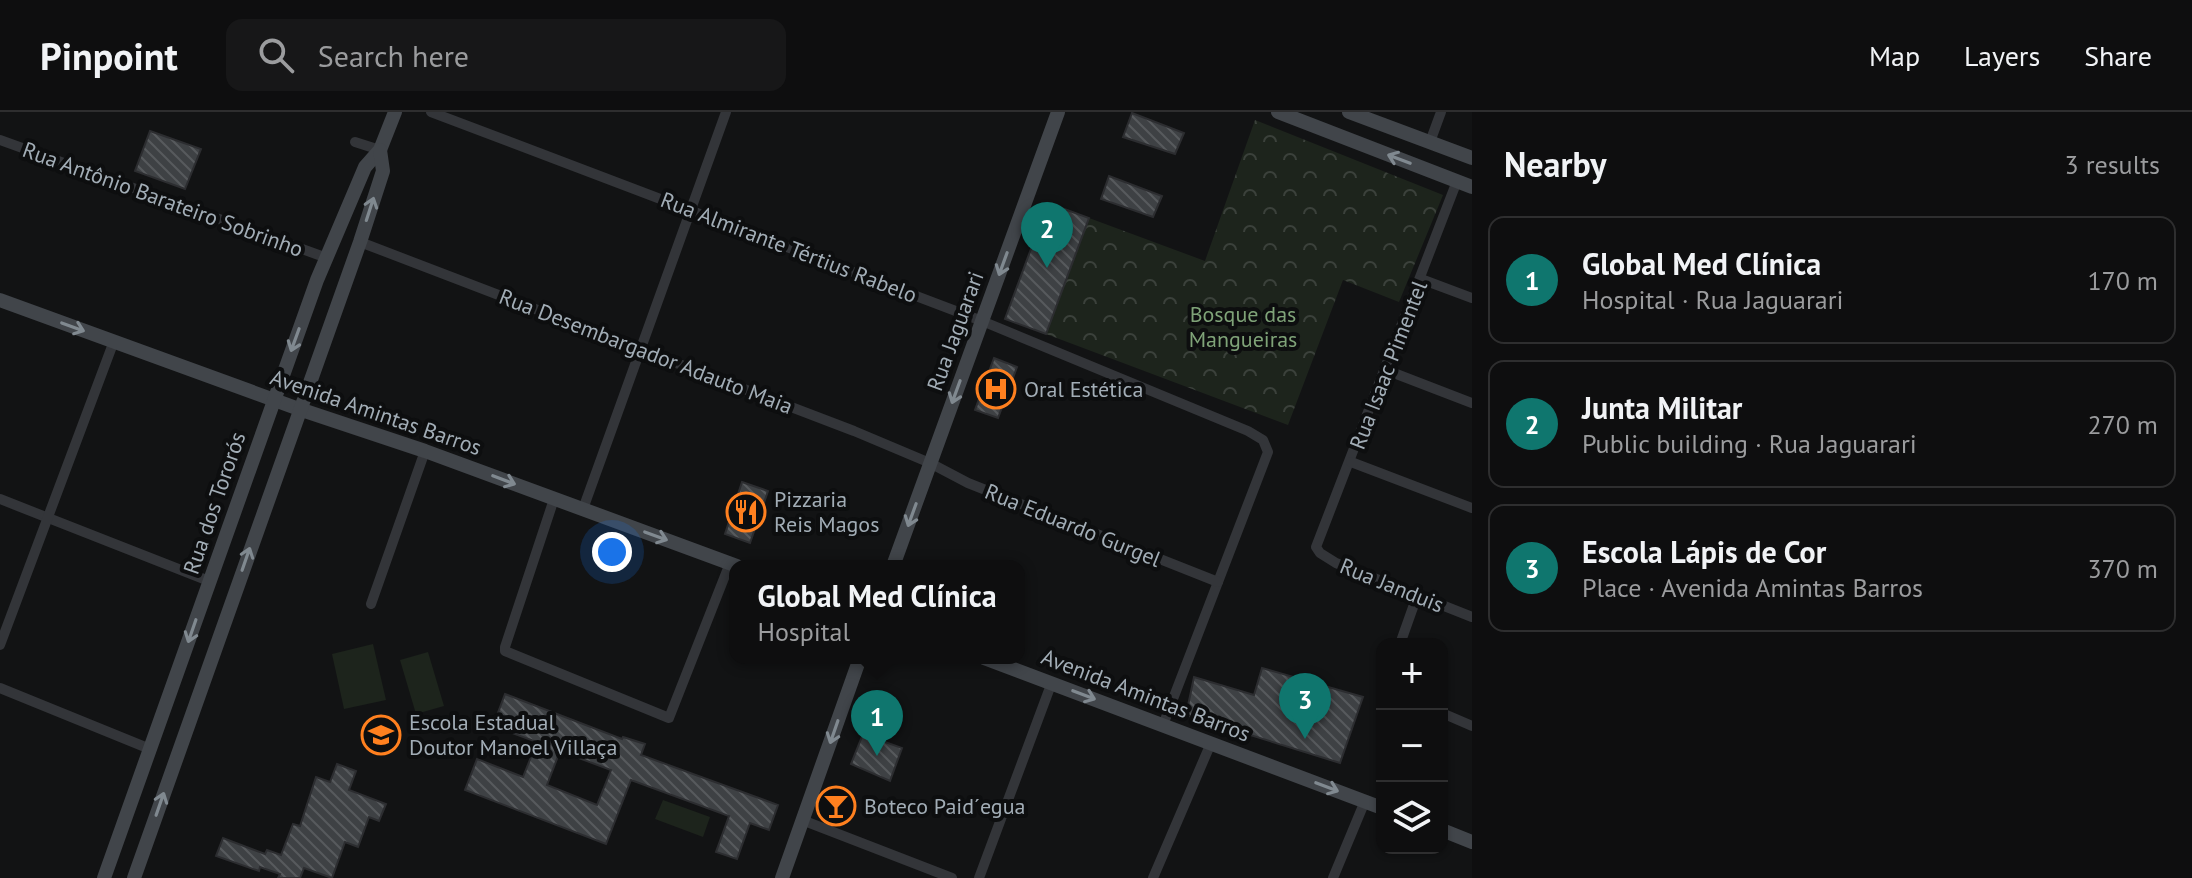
<!DOCTYPE html>
<html lang="en">
<head>
<meta charset="utf-8">
<style>
  :root { --surface:#0e0e0f; --page:#171718; --text:#f1f3f6; --muted:#9b9c9e; --line:#2e2e2f; --accent:#0f766e }
  body { margin:0; font-family:"PT Sans",sans-serif; background:var(--page); color:var(--text) }
  .controls { position:absolute; right:24px; bottom:24px; display:grid; overflow:hidden; border-radius:16px; box-shadow:0 2px 6px #0004 }
  .controls button { width:72px; height:72px; display:grid; place-items:center; padding:0; border:0; border-bottom:2px solid var(--line); background:var(--surface); color:var(--text); font:40px sans-serif }
  .you { position:absolute; left:612px; top:440px; width:28px; height:28px; margin:-20px; border:6px solid #fff; border-radius:50%; background:#1a73e8; box-shadow:0 0 0 12px #1a73e833 }
  .badge { display:grid; place-items:center; width:52px; height:52px; border-radius:50%; background:var(--accent); color:#fff; font-size:26px; font-weight:700 }
  .pin { position:absolute; translate:-50% -66px; filter:drop-shadow(0 2px 4px #0008) }
  .pin::after { content:''; position:absolute; top:42px; width:28px; height:24px; background:inherit; clip-path:polygon(0 0,100% 0,50% 100%) }
  .popup { position:absolute; left:729px; top:448px; width:296px; height:104px; box-sizing:border-box; display:grid; place-content:center; border-radius:16px; background:var(--surface); filter:drop-shadow(0 2px 6px #0005); font-size:26px; white-space:nowrap; color:var(--muted) }
  .popup b { font-size:30px; color:var(--text) }
  .popup::after { content:''; position:absolute; left:50%; top:100%; margin-left:-16px; border:16px solid transparent; border-top-color:var(--surface) }
  .list { margin:0; padding:0; list-style:none }
  h2 { display:flex; justify-content:space-between; align-items:center; height:104px; margin:0; padding:0 32px; font-size:34px }
  h2 small { font-size:26px; font-weight:400; color:var(--muted) }
  .list li { display:grid; grid-template-columns:52px 1fr auto; gap:24px; align-items:center; box-sizing:border-box; height:128px; margin:0 16px 16px; padding:0 16px; border:2px solid var(--line); border-radius:16px }
  .list b { display:block; font-size:30px; white-space:nowrap }
  .list p { margin:0; font-size:26px; white-space:nowrap; color:var(--muted) }
  .list em { font-size:26px; font-style:normal; color:var(--muted) }
  .icon { flex:none; width:44px; height:44px; fill:none; stroke:currentColor; stroke-width:2; stroke-linecap:round; stroke-linejoin:round }
  .map { position:relative; flex:none; width:1472px; height:766px; overflow:hidden }
  header { display:flex; align-items:center; gap:48px; box-sizing:border-box; height:112px; padding:0 40px; background:var(--surface); border-bottom:2px solid var(--line) }
  header strong { font-size:38px }
  nav { display:flex; gap:44px; margin-inline-start:auto; font-size:28px }
  .search { width:560px; height:72px; background:var(--page); display:flex; align-items:center; gap:20px; box-sizing:border-box; padding:0 28px; border-radius:16px; color:var(--muted); font-size:30px }
  main { display:flex }
  aside { flex:1; background:var(--surface) }
  .map>svg:first-child { display:block }
  .forest { fill:url(#forest-crowns) }
  .garden { fill:#1d241c }
  .building { fill:url(#building-back-hatch); stroke:#2c2d30; stroke-width:2; fill-rule:evenodd }
  .lines { fill:none; stroke-linecap:round; stroke-linejoin:round }
  .street { stroke:#333539; stroke-width:10 }
  .secondary { stroke:#41454a; stroke-width:14 }
  .oneway { stroke:#808990 }
  .labels { text-anchor:middle; dominant-baseline:central; stroke-width:8; stroke-linejoin:round; paint-order:stroke }
  .street-label { font-size:22px; fill:#a2adb6; stroke:#0d0e0f }
  .park-label { font-size:22px; fill:#7fa378; stroke:#0d0e0f }
  .poi-label { font-size:22px; fill:#a2adb6; stroke:#0d0e0f; text-anchor:start }
</style>
</head>
<body>
<header>
<strong>Pinpoint</strong>
<div class="search"><svg class="icon" aria-label="search" viewBox="0 0 24 24"><circle cx="10" cy="10" r="6"/><path d="M15 15l6 6"/></svg>Search here</div>
<nav><a>Map</a><a>Layers</a><a>Share</a></nav>
</header>
<main>
<div class="map">
<svg width="1472" height="766" viewBox="0 0 1472 766">
  <defs>
    <pattern id="forest-crowns" width="20" height="18" patternUnits="userSpaceOnUse" patternTransform="scale(2)"><rect width="20" height="18" fill="#1d241c"/><path d="M2 6a3 3 0 1 1 6 0M12 15a3 3 0 1 1 6 0" fill="none" stroke="#3b413b"/></pattern>
    <pattern id="building-back-hatch" width="6" height="6" patternUnits="userSpaceOnUse" patternTransform="scale(2)"><rect width="6" height="6" fill="#3e4144"/><path d="M-1 5l2 2M0 0l6 6M5-1l2 2" fill="none" stroke="#575a5d"/></pattern>
  </defs>
  <rect width="100%" height="100%" fill="#121314"/>
  <path class="forest" d="M1255,8l188,75 -44,107 -56,-22 -55,145 -242,-91 43,-116 116,43z"/>
  <g class="garden">
    <path d="M373,532l13,56 -42,9 -12,-55z"/>
    <path d="M428,540l16,54 -28,8 -16,-54z"/>
    <path d="M663,688l47,17 -7,20 -48,-18z"/>
  </g>
  <g class="building">
    <path d="M1132,1l52,20 -9,21 -52,-17z"/>
    <path d="M150,19l51,18 -16,40 -50,-18z"/>
    <path d="M1109,64l53,20 -9,21 -52,-18z"/>
    <path d="M1048,91l41,15 -43,116 -41,-15z"/>
    <path d="M994,246l23,9 -19,51 -23,-8z"/>
    <path d="M742,370l26,9 -18,52 -25,-9z"/>
    <path d="M1262,556l101,29 -23,66 -154,-48 8,-38 60,18z"/>
    <path d="M505,582l117,45 1,-2 22,7 -4,11 137,50 -9,25 -19,-7 -13,36 -21,-7 13,-36 -98,-36 -25,64 -141,-54 12,-31 46,18 14,-35 -44,-16zM560,639l51,19 -14,35 -50,-20z"/>
    <path d="M863,622l39,14 -12,33 -39,-17z"/>
    <path d="M337,652l19,7 -7,19 37,14 -7,17 -10,-4 -11,30 -13,-5 -13,36 -28,-10 -4,10h-22l2,-4 -20,-7 -1,4 -43,-15 7,-18 42,16 2,-4 14,5 12,-31 7,2 16,-49 14,5z"/>
    <path d="M833,679l15,5 -8,25 -16,-5z"/>
  </g>
  <g class="lines">
    <g class="street">
      <path d="M431,0l551,209 266,110 15,9 5,12 -105,273"/>
      <path d="M0,28l327,118"/>
      <path d="M355,30l25,8"/>
      <path d="M1430,30l11,-30"/>
      <path d="M1457,69l-141,366 4,6 16,10 136,54"/>
      <path d="M360,130l494,189 76,32 38,20 250,99"/>
      <path d="M1421,167l51,19"/>
      <path d="M1386,258l86,33"/>
      <path d="M1351,350l121,46"/>
      <path d="M0,387l209,82"/>
      <path d="M554,387l-49,148v4l164,67 61,-155"/>
      <path d="M583,397l143,-397"/>
      <path d="M371,492l54,-153"/>
      <path d="M1400,532l17,-48"/>
      <path d="M0,533l114,-304"/>
      <path d="M0,576l150,61"/>
      <path d="M1442,601l30,13"/>
      <path d="M802,708l150,58"/>
      <path d="M979,766l73,-196"/>
      <path d="M1153,766l58,-135"/>
      <path d="M1333,766l32,-77"/>
    </g>
    <g class="secondary">
      <path d="M1278,0l194,75"/>
      <path d="M1349,0l123,46"/>
      <path d="M0,188l299,109 126,42 312,115"/>
      <path d="M893,454l165,-454"/>
      <path d="M984,546l398,150"/>
      <path d="M1442,718l30,12"/>
      <path d="M104,766l213,-598 48,-113 15,-17 15,-38"/>
      <path d="M134,766l226,-636 23,-71 -3,-21"/>
      <path d="M782,766l78,-220"/>
    </g>
  </g>
  <defs><path id="oneway-shaft" d="M-6 0H5M1.5-3L5.5 0L1.5 3" fill="none" stroke-width="1.6" stroke-linecap="round" stroke-linejoin="round" transform="scale(2)"/></defs>
  <g class="oneway">
    <use href="#oneway-shaft" transform="translate(1399 47) rotate(-159)"/>
    <use href="#oneway-shaft" transform="translate(370 97) rotate(-72)"/>
    <use href="#oneway-shaft" transform="translate(1003 152) rotate(110)"/>
    <use href="#oneway-shaft" transform="translate(73 215) rotate(20)"/>
    <use href="#oneway-shaft" transform="translate(295 228) rotate(110)"/>
    <use href="#oneway-shaft" transform="translate(956 280) rotate(110)"/>
    <use href="#oneway-shaft" transform="translate(504 368) rotate(21)"/>
    <use href="#oneway-shaft" transform="translate(912 403) rotate(110)"/>
    <use href="#oneway-shaft" transform="translate(656 424) rotate(20)"/>
    <use href="#oneway-shaft" transform="translate(246 447) rotate(-71)"/>
    <use href="#oneway-shaft" transform="translate(192 519) rotate(109)"/>
    <use href="#oneway-shaft" transform="translate(1084 583) rotate(21)"/>
    <use href="#oneway-shaft" transform="translate(834 620) rotate(109)"/>
    <use href="#oneway-shaft" transform="translate(1327 675) rotate(21)"/>
    <use href="#oneway-shaft" transform="translate(160 692) rotate(-71)"/>
  </g>
  <defs>
    <symbol id="hospital-ring" viewBox="-11 -11 22 22"><circle r="9.5" fill="#0d0e0f" stroke="#ff801f" stroke-width="1.5"/><path d="M-5-5h3v3.5h4V-5h3V5h-3V1.5h-4V5h-3Z" fill="#ff801f"/></symbol>
    <symbol id="restaurant-ring" viewBox="-11 -11 22 22"><circle r="9.5" fill="#0d0e0f" stroke="#ff801f" stroke-width="1.5"/><path d="M-5-6h1v4h1v-4h1v4h1v-4h1v5L-1.5 .5V6h-2V.5L-5-1ZM5-6V6H3V1.5H1.5Q1.5-4 5-6Z" fill="#ff801f"/></symbol>
    <symbol id="school-ring" viewBox="-11 -11 22 22"><circle r="9.5" fill="#0d0e0f" stroke="#ff801f" stroke-width="1.5"/><path d="M0-5L7-2L0 1L-7-2ZM-4 1L0 2.5L4 1V4Q0 6-4 4Z" fill="#ff801f"/></symbol>
    <symbol id="bar-ring" viewBox="-11 -11 22 22"><circle r="9.5" fill="#0d0e0f" stroke="#ff801f" stroke-width="1.5"/><path d="M-6-5H6L.8 .8V4.5H3.5V6h-7V4.5H-.8V.8Z" fill="#ff801f"/></symbol>
  </defs>
  <g fill-rule="evenodd">
    <use href="#hospital-ring" x="974" y="255" width="44" height="44"/>
    <use href="#restaurant-ring" x="724" y="378" width="44" height="44"/>
    <use href="#school-ring" x="359" y="601" width="44" height="44"/>
    <use href="#bar-ring" x="814" y="672" width="44" height="44"/>
  </g>
  <g class="labels">
    <g class="street-label">
      <text transform="translate(163 87) rotate(20)">Rua Antônio Barateiro Sobrinho</text>
      <text transform="translate(789 135) rotate(21)">Rua Almirante Tértius Rabelo</text>
      <text transform="translate(955 219) rotate(-70)">Rua Jaguarari</text>
      <text transform="translate(646 239) rotate(21)">Rua Desembargador Adauto Maia</text>
      <text transform="translate(1388 253) rotate(-69)">Rua Isaac Pimentel</text>
      <text transform="translate(376 300) rotate(19)">Avenida Amintas Barros</text>
      <text transform="translate(214 391) rotate(-71)">Rua dos Tororós</text>
      <text transform="translate(1073 413) rotate(22)">Rua Eduardo Gurgel</text>
      <text transform="translate(1392 473) rotate(22)">Rua Janduis</text>
      <text transform="translate(1146 583) rotate(21)">Avenida Amintas Barros</text>
    </g>
    <g class="park-label">
      <text x="1243" y="202">Bosque das<tspan x="1243" dy="25">Mangueiras</tspan></text>
    </g>
    <g class="poi-label">
      <text x="1024" y="277">Oral Estética</text>
      <text x="774" y="387">Pizzaria<tspan x="774" dy="25">Reis Magos</tspan></text>
      <text x="409" y="610">Escola Estadual<tspan x="409" dy="25">Doutor Manoel Villaça</tspan></text>
      <text x="864" y="694">Boteco Paid´egua</text>
    </g>
  </g>
</svg>
<div class="controls">
<button>+</button>
<button>−</button>
<button><svg class="icon" aria-label="layers" viewBox="0 0 24 24"><path d="M12 4l9 5-9 5-9-5zM3 14l9 5 9-5"/></svg></button>
</div>
<div class="you"></div>
<div class="pin badge" style="left:877px;top:644px">1</div>
<div class="popup"><b>Global Med Clínica</b>Hospital</div>
<div class="pin badge" style="left:1047px;top:156px">2</div>
<div class="pin badge" style="left:1305px;top:627px">3</div>
</div>
<aside>
<h2>Nearby<small>3 results</small></h2>
<ul class="list">
<li><span class="badge">1</span><div><b>Global Med Clínica</b><p>Hospital · Rua Jaguarari</p></div><em>170 m</em></li>
<li><span class="badge">2</span><div><b>Junta Militar</b><p>Public building · Rua Jaguarari</p></div><em>270 m</em></li>
<li><span class="badge">3</span><div><b>Escola Lápis de Cor</b><p>Place · Avenida Amintas Barros</p></div><em>370 m</em></li>
</ul>
</aside>
</main>
</body>
</html>
